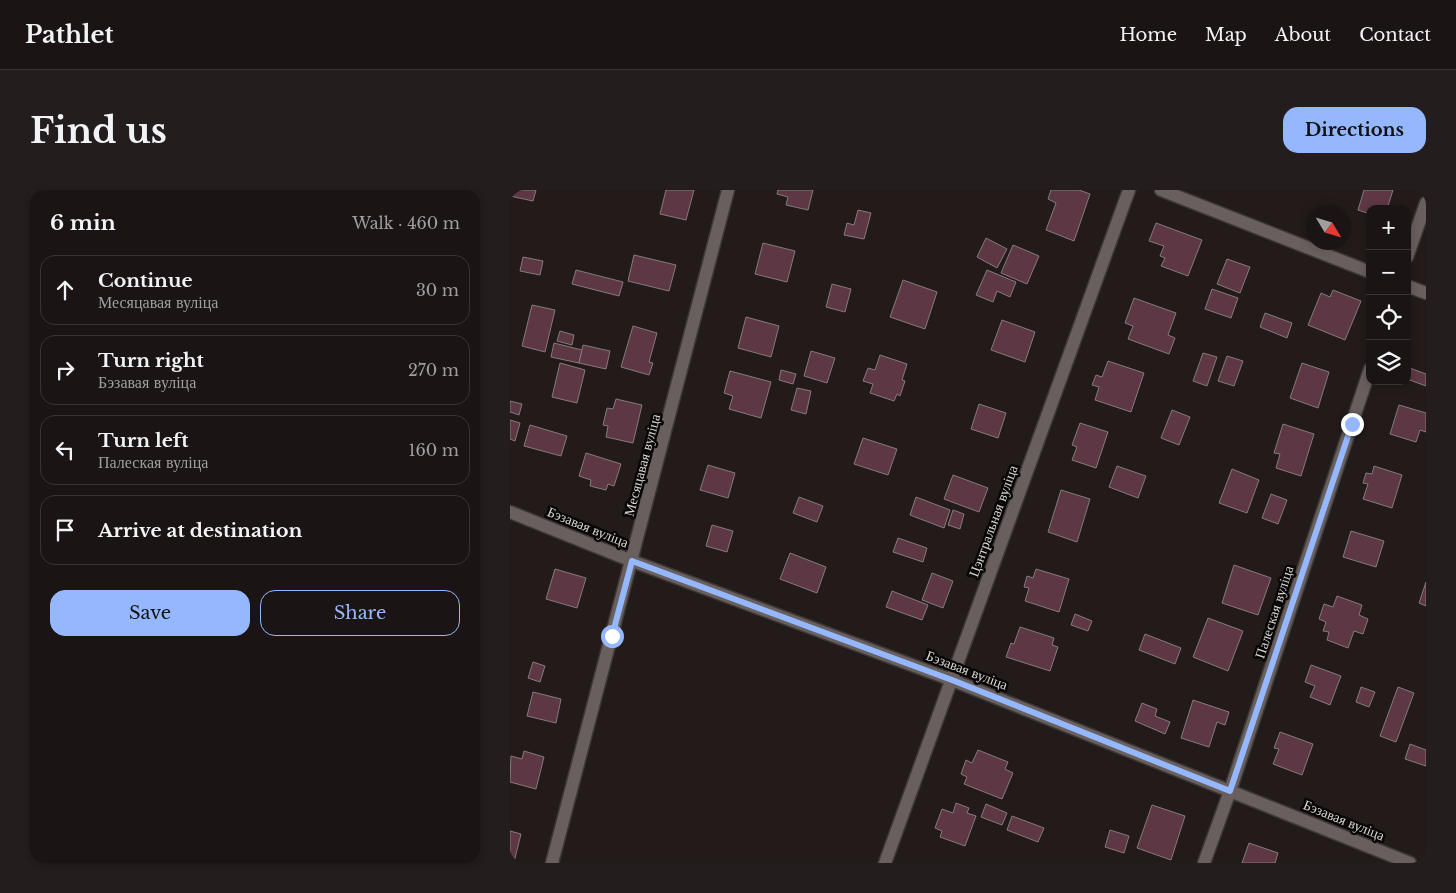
<!DOCTYPE html>
<html lang="en">
<head>
<meta charset="utf-8">
<style>
  :root { --surface:#1a1414; --page:#231d1d; --text:#f1f3f6; --muted:#9f9ea0; --line:#383334; --accent:#95b7fd }
  body { margin:0; font-family:"Libre Baskerville",serif; background:var(--page); color:var(--text) }
  .controls { position:absolute; right:15px; top:15px; display:grid; overflow:hidden; border-radius:10px; box-shadow:0 2px 8px #0003 }
  .controls button { width:45px; height:45px; display:grid; place-items:center; padding:0; border:0; border-bottom:1px solid var(--line); background:var(--surface); color:var(--text); font:25px sans-serif }
  .compass { position:absolute; left:796px; top:15px; width:45px; height:45px; border-radius:50%; background:var(--surface); box-shadow:0 2px 8px #0003; rotate:128deg }
  .stop { position:absolute; width:15px; height:15px; margin:-11px; border:4px solid #95b7fd; border-radius:50%; background:#fff }
  .stop.end { background:#95b7fd; border-color:#fff; box-shadow:0 1px 5px #0008 }
  .list { margin:0; padding:0; list-style:none }
  h2 { display:flex; justify-content:space-between; align-items:center; height:65px; margin:0; padding:0 20px; font-size:21px }
  h2 small { font-size:16px; font-weight:400; color:var(--muted) }
  .list li { display:grid; grid-template-columns:32px 1fr auto; gap:15px; align-items:center; box-sizing:border-box; height:70px; margin:0 10px 10px; padding:0 10px; border:1px solid var(--line); border-radius:15px }
  .list b { display:block; font-size:19px; white-space:nowrap }
  .list p { margin:0; font-size:16px; white-space:nowrap; color:var(--muted) }
  .list em { font-size:16px; font-style:normal; color:var(--muted) }
  .actions { display:flex; gap:10px; padding:15px 20px }
  .actions a { flex:1; padding:11px 0; border:1px solid var(--accent); border-radius:15px; text-align:center; font-size:18px; color:var(--accent) }
  .actions .main { background:var(--accent); color:#111 }
  .icon { flex:none; width:28px; height:28px; fill:none; stroke:currentColor; stroke-width:2; stroke-linecap:round; stroke-linejoin:round }
  .map { position:relative; flex:none; width:916px; height:673px; overflow:hidden; border-radius:15px }
  header { display:flex; align-items:center; gap:30px; box-sizing:border-box; height:70px; padding:0 25px; background:var(--surface); border-bottom:1px solid var(--line) }
  header strong { font-size:24px }
  nav { display:flex; gap:28px; margin-inline-start:auto; font-size:18px }
  .intro { display:flex; align-items:center; justify-content:space-between; box-sizing:border-box; height:120px; padding:0 30px }
  h1 { margin:0; font-size:35px }
  .button { padding:12px 22px; border-radius:15px; background:var(--accent); color:#111; font-size:18px; font-weight:700 }
  main { display:flex; gap:30px; padding:0 30px }
  aside { flex:1; background:var(--surface); border-radius:15px; box-shadow:0 2px 8px #0003 }
  .map>svg:first-child { display:block }
  .building { fill:#5e3744; stroke:#847b7d }
  .lines { fill:none; stroke-linecap:round; stroke-linejoin:round }
  .minor-casing { stroke:#3d3837; stroke-width:15 }
  .minor { stroke:#685f5e; stroke-width:12 }
  .route { stroke:#95b7fd; stroke-width:6 }
  .labels { text-anchor:middle; dominant-baseline:central; stroke-width:5; stroke-linejoin:round; paint-order:stroke }
  .street-label { font-size:14px; fill:#dcd7d7; stroke:#090606 }
</style>
</head>
<body>
<header>
<strong>Pathlet</strong>
<nav><a>Home</a><a>Map</a><a>About</a><a>Contact</a></nav>
</header>
<div class="intro"><h1>Find us</h1><a class="button">Directions</a></div>
<main>
<aside>
<h2>6 min<small>Walk · 460 m</small></h2>
<ul class="list">
<li><svg class="icon" aria-label="ahead" viewBox="0 0 24 24"><path d="M12 20V5M6 11l6-6 6 6"/></svg><div><b>Continue</b><p>Месяцавая вуліца</p></div><em>30 m</em></li>
<li><svg class="icon" aria-label="right" viewBox="0 0 24 24"><path d="M7 20v-9h11M14 6l5 5-5 5"/></svg><div><b>Turn right</b><p>Бэзавая вуліца</p></div><em>270 m</em></li>
<li><svg class="icon" aria-label="left" viewBox="0 0 24 24"><path d="M17 20v-9H6M10 6l-5 5 5 5"/></svg><div><b>Turn left</b><p>Палеская вуліца</p></div><em>160 m</em></li>
<li><svg class="icon" aria-label="arrive" viewBox="0 0 24 24"><path d="M6 21V4h12l-3 4 3 4H6"/></svg><div><b>Arrive at destination</b></div></li>
</ul>
<div class="actions"><a class="main">Save</a><a>Share</a></div>
</aside>
<div class="map">
<svg width="916" height="673" viewBox="0 0 916 673">
  <rect width="100%" height="100%" fill="#221b1a"/>
  <g class="building">
    <path d="M0,0h26l-3,11 -23,-5z"/>
    <path d="M156,0h28l-8,30 -26,-6z"/>
    <path d="M268,0h35l-5,20 -22,-5 2,-8 -11,-3z"/>
    <path d="M541,0h28l11,4 -16,47 -28,-11 10,-27 -8,-4z"/>
    <path d="M854,0h29l-6,19h-17v5l-12,-4z"/>
    <path d="M348,20l13,3 -7,26 -20,-4 3,-12 7,2z"/>
    <path d="M646,33l46,17 -14,36 -27,-10 4,-8 -5,-2 4,-10 -15,-5z"/>
    <path d="M476,48l21,11 -10,19 -20,-11z"/>
    <path d="M253,53l32,8 -8,31 -32,-8z"/>
    <path d="M503,55l26,11 -12,28 -26,-11z"/>
    <path d="M124,65l42,10 -7,26 -41,-10z"/>
    <path d="M13,67l20,4 -3,14 -20,-4z"/>
    <path d="M717,69l23,8 -10,26 -23,-9z"/>
    <path d="M66,80l47,12 -4,14 -47,-12z"/>
    <path d="M477,80l29,12 -6,15 -13,-6 -4,11 -17,-7z"/>
    <path d="M393,90l34,12 -12,37 -35,-12z"/>
    <path d="M322,94l19,5 -6,23 -19,-5z"/>
    <path d="M702,99l26,9 -7,20 -26,-9z"/>
    <path d="M823,100l28,11 -16,39 -37,-15 13,-32 9,4z"/>
    <path d="M624,108l42,15 -8,22 7,3 -6,16 -41,-15 5,-13 -8,-3z"/>
    <path d="M22,115l23,5 -10,42 -23,-6z"/>
    <path d="M755,123l27,10 -5,15 -27,-11z"/>
    <path d="M236,127l33,9 -8,31 -33,-9z"/>
    <path d="M492,130l33,12 -10,30 -34,-12z"/>
    <path d="M123,136l24,7 -8,29 4,1 -4,12 -28,-8z"/>
    <path d="M50,141l14,4 -2,10 -15,-4z"/>
    <path d="M44,153l28,7 -3,13 -28,-6z"/>
    <path d="M73,155l27,6 -4,18 -27,-6z"/>
    <path d="M301,161l24,7 -8,25 -23,-7z"/>
    <path d="M693,163l14,4 -10,29 -14,-5z"/>
    <path d="M370,165l27,9 -5,16 3,1 -5,15 -3,-2 -3,7 -24,-8 3,-9 -10,-3 5,-13 7,2z"/>
    <path d="M717,166l16,5 -9,25 -16,-5z"/>
    <path d="M598,171l36,12 -13,39 -36,-12 4,-13 -7,-2 4,-10 6,2z"/>
    <path d="M50,173l25,7 -8,33 -25,-6z"/>
    <path d="M792,173l27,9 -11,36 -28,-10z"/>
    <path d="M897,177l19,7v12l-19,-7z"/>
    <path d="M271,180l15,4 -3,10 -14,-4z"/>
    <path d="M220,181l41,11 -10,36 -32,-9 4,-13 -9,-3z"/>
    <path d="M287,198l14,3 -5,23 -15,-4z"/>
    <path d="M106,209l26,6 -9,38 -27,-6 2,-11 -5,-1 4,-17 6,1z"/>
    <path d="M0,211l12,3 -3,11 -9,-3z"/>
    <path d="M469,214l27,9 -8,25 -27,-9z"/>
    <path d="M889,215l27,8v19l-6,-2 -4,12 -26,-8z"/>
    <path d="M662,220l18,7 -11,28 -18,-7z"/>
    <path d="M0,230l10,3 -5,18 -5,-2z"/>
    <path d="M570,233l28,9 -12,36 -24,-8 5,-13 -5,-2z"/>
    <path d="M773,234l31,10 -13,42 -25,-8 4,-14 -6,-1z"/>
    <path d="M20,235l37,11 -6,20 -37,-10z"/>
    <path d="M353,248l34,11 -9,26 -34,-11z"/>
    <path d="M76,263l35,11 -7,22 -6,-2 -2,6 -16,-4 1,-6 -12,-4z"/>
    <path d="M198,275l27,8 -7,25 -28,-8z"/>
    <path d="M607,276l29,10 -8,22 -29,-11z"/>
    <path d="M864,276l28,9 -10,33 -29,-9 5,-15 -5,-1 3,-10 6,1z"/>
    <path d="M722,279l27,11 -12,33 -28,-10z"/>
    <path d="M443,285l35,13 -9,24 -35,-13z"/>
    <path d="M551,300l29,9 -13,43 -29,-10z"/>
    <path d="M761,304l16,6 -9,24 -16,-6z"/>
    <path d="M289,307l24,9 -6,16 -24,-9z"/>
    <path d="M406,307l34,13 -6,18 -34,-13z"/>
    <path d="M443,320l11,4 -4,15 -12,-4z"/>
    <path d="M202,335l21,6 -6,21 -21,-6z"/>
    <path d="M841,341l33,10 -8,26 -33,-10z"/>
    <path d="M388,348l29,10 -4,14 -30,-10z"/>
    <path d="M280,363l36,14 -9,26 -37,-14z"/>
    <path d="M724,375l37,13 -13,37 -36,-12z"/>
    <path d="M45,379l31,9 -9,30 -31,-9z"/>
    <path d="M526,379l33,10 -10,33 -34,-11 4,-13 -5,-1 3,-11 6,2z"/>
    <path d="M422,383l21,8 -10,27 -21,-8z"/>
    <path d="M916,392v24l-7,-3z"/>
    <path d="M382,401l36,14 -6,15 -36,-13z"/>
    <path d="M827,406l25,9 -3,10 9,4 -5,15 -9,-3 -6,17 -21,-8 2,-8 -6,-1 3,-9 -7,-3 5,-15 9,3z"/>
    <path d="M565,424l17,7 -4,10 -17,-6z"/>
    <path d="M698,428l35,13 -15,40 -35,-14z"/>
    <path d="M510,437l34,11 -2,7 6,2 -8,24 -44,-14 5,-14 3,1z"/>
    <path d="M635,444l36,14 -6,16 -36,-14z"/>
    <path d="M23,472l12,4 -5,16 -12,-4z"/>
    <path d="M801,475l30,11 -11,29 -20,-8 5,-11 -10,-4z"/>
    <path d="M851,497l14,5 -6,15 -13,-5z"/>
    <path d="M888,497l16,6 -18,49 -16,-6z"/>
    <path d="M23,502l28,7 -5,24 -29,-7z"/>
    <path d="M683,510l36,12 -4,13 -8,-3 -8,25 -28,-9z"/>
    <path d="M632,513l15,6 -2,7 15,6 -5,12 -30,-13z"/>
    <path d="M770,542l33,12 -11,31 -29,-11 6,-15 -5,-1z"/>
    <path d="M900,554l16,6v16l-21,-7z"/>
    <path d="M468,560l30,12 -3,7 8,4 -11,26 -38,-15 3,-7 -6,-3 5,-14 6,3z"/>
    <path d="M14,561l20,6 -8,32 -26,-7 1,-26 11,3z"/>
    <path d="M446,613l13,5 -2,5 9,3 -11,30 -25,-9 2,-6 -7,-3 7,-19 11,4z"/>
    <path d="M476,614l21,9 -5,12 -21,-8z"/>
    <path d="M642,615l33,11 -14,44 -34,-12z"/>
    <path d="M502,626l32,12 -6,14 -31,-12z"/>
    <path d="M600,640l19,6 -5,17 -19,-6z"/>
    <path d="M0,641l11,3 -7,28 -4,-1z"/>
    <path d="M739,653l29,10 -3,10h-33z"/>
  </g>
  <g class="lines">
    <defs>
      <g id="minor">
        <path d="M651,0l209,82"/>
        <path d="M897,67l19,-54"/>
        <path d="M897,96l19,7"/>
        <path d="M0,322l122,49 320,119 458,183"/>
        <path d="M42,673l176,-673"/>
        <path d="M375,673l244,-673"/>
        <path d="M694,673l26,-72 140,-422"/>
      </g>
    </defs>
    <use href="#minor" class="minor-casing"/>
    <use href="#minor" class="minor"/>
  </g>
  <g class="lines">
    <path class="route" d="M102,446l20,-75 320,119 278,111 122,-367"/>
  </g>
  <g class="labels">
    <g class="street-label">
      <text transform="translate(132 275) rotate(-75)">Месяцавая вуліца</text>
      <text transform="translate(483 331) rotate(-70)">Цэнтральная вуліца</text>
      <text transform="translate(78 337) rotate(22)">Бэзавая вуліца</text>
      <text transform="translate(764 422) rotate(-72)">Палеская вуліца</text>
      <text transform="translate(457 480) rotate(21)">Бэзавая вуліца</text>
      <text transform="translate(834 630) rotate(22)">Бэзавая вуліца</text>
    </g>
  </g>
</svg>
<div class="controls">
<button>+</button>
<button>−</button>
<button><svg class="icon" aria-label="locate" viewBox="0 0 24 24"><circle cx="12" cy="12" r="6"/><path d="M12 2v4M12 18v4M2 12h4M18 12h4"/></svg></button>
<button><svg class="icon" aria-label="layers" viewBox="0 0 24 24"><path d="M12 4l9 5-9 5-9-5zM3 14l9 5 9-5"/></svg></button>
</div>
<svg class="compass" viewBox="-18 -18 36 36"><path d="M0-13l5 13h-10z" fill="#e53935"/><path d="M0 13l5-13h-10z" fill="#9f9ea0"/></svg>
<div class="stop" style="left:102px;top:446px"></div>
<div class="stop end" style="left:842px;top:234px"></div>
</div>
</main>
</body>
</html>
